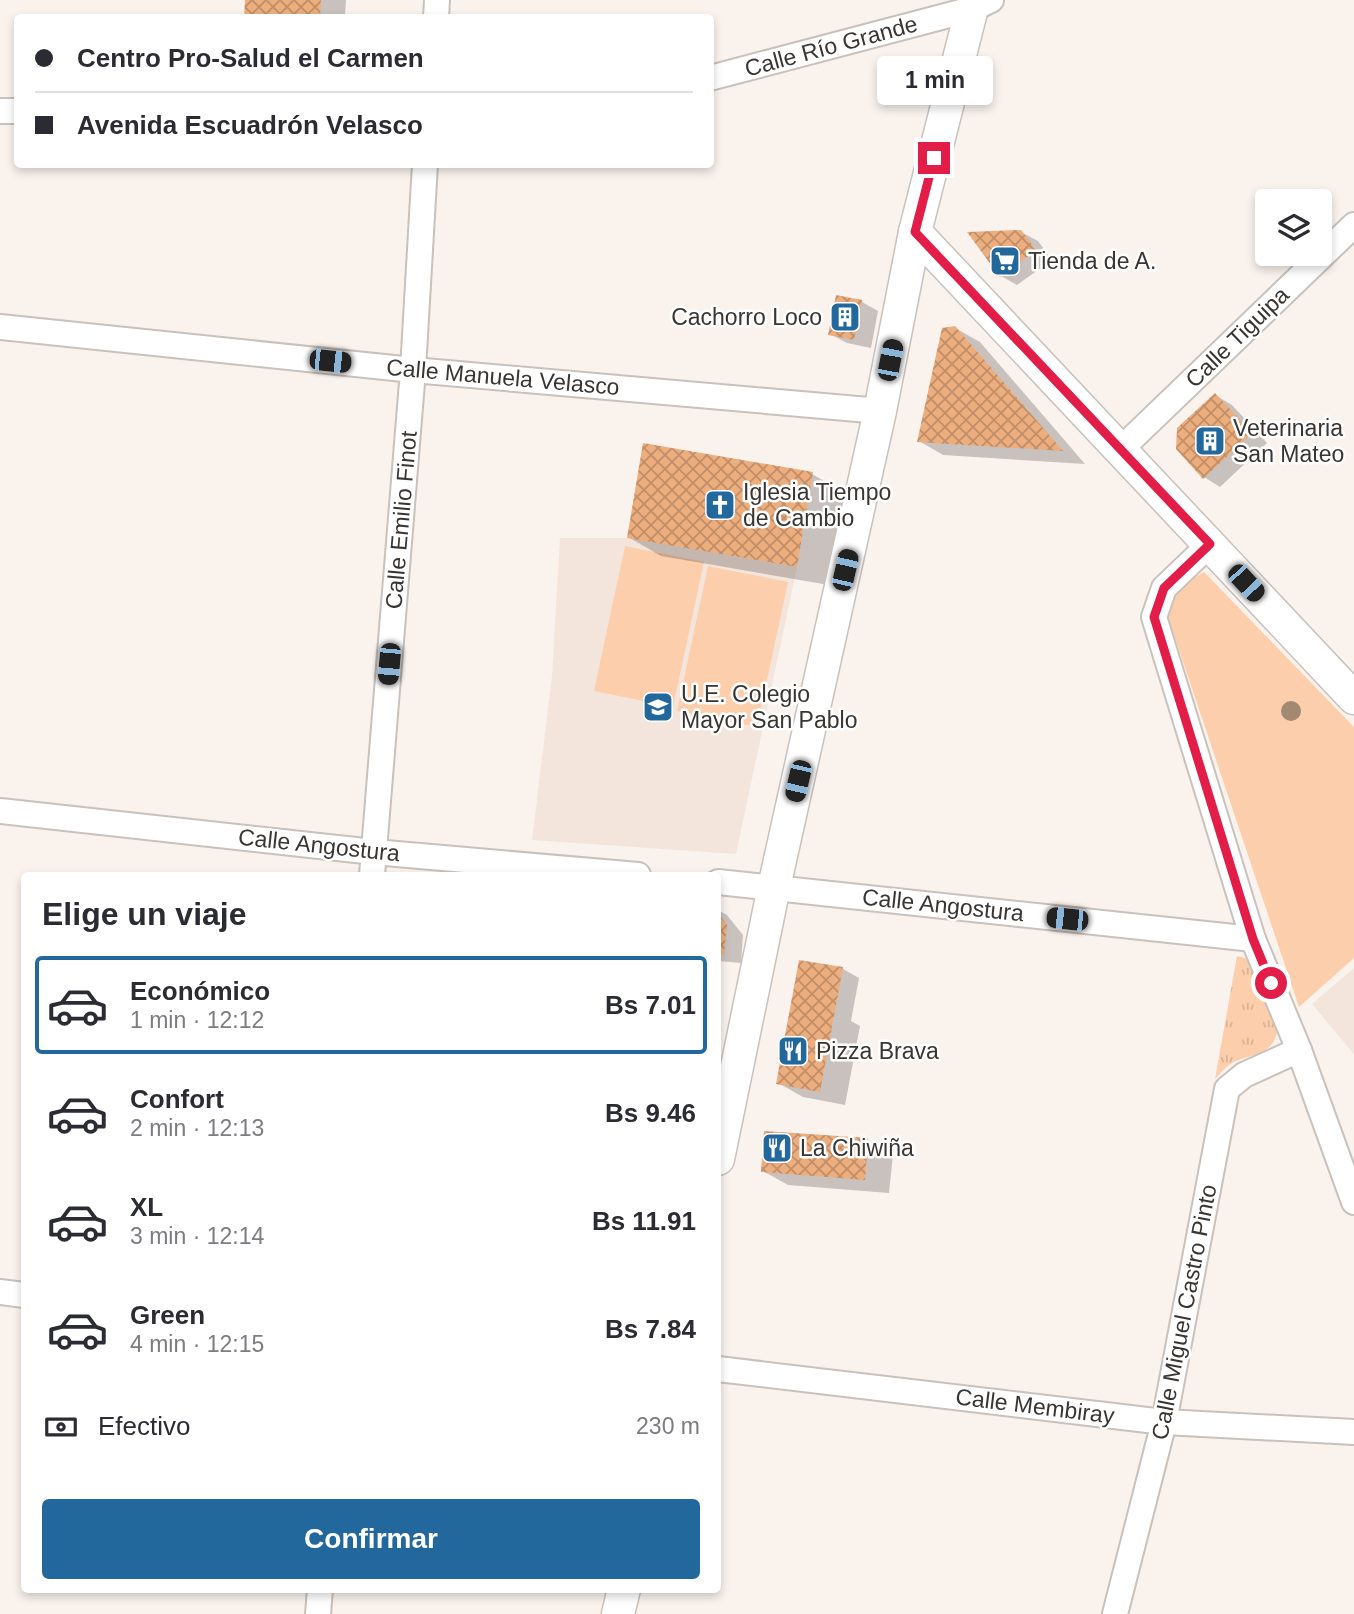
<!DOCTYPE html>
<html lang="es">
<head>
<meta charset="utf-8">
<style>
  :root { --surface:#fff; --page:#f7f7f7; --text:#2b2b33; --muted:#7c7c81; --line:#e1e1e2; --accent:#22689d }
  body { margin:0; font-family:Helvetica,sans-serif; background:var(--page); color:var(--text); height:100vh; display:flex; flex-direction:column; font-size:26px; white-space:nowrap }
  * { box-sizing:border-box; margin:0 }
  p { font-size:23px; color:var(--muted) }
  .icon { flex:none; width:38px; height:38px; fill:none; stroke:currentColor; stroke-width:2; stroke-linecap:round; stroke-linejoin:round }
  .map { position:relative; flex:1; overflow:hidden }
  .sheet { position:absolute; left:21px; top:872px; width:700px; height:721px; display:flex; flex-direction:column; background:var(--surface); border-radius:7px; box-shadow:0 4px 10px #0003 }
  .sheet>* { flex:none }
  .guide { position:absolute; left:14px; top:14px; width:700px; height:154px; border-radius:7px; box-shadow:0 4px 10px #0003; display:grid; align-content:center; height:154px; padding:0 21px; background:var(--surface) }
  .tools { position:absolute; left:1255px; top:189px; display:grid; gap:14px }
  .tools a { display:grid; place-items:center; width:77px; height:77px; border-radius:7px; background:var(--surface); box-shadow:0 4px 10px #0003; font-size:35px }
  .end { position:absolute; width:32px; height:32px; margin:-16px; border:9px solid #e11d48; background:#fff; box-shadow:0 0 0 4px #fff }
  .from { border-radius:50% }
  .bubble { position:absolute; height:49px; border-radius:7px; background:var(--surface); box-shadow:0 4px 10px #0003; font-size:23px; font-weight:700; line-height:49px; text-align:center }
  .car { position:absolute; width:21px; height:42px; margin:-21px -10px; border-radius:9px; box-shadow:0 0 5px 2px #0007; background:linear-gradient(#222 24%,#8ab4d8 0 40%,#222 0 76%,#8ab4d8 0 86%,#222 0) }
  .guide b { display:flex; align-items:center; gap:24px; height:66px; font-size:26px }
  .guide b+b { border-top:2px solid var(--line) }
  .guide i { width:18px; height:18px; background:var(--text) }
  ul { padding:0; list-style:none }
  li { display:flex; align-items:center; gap:21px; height:98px; margin:0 14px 10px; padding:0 7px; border:4px solid transparent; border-radius:7px }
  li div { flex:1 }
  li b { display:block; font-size:26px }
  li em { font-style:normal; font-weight:700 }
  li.current { border-color:var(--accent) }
  li>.icon { width:63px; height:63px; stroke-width:1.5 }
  h2 { padding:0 21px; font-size:32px; line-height:84px }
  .pay { display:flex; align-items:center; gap:18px; height:77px; padding:0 21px; font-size:26px }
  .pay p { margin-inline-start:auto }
  .action { display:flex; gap:14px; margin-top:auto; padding:14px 21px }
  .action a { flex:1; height:80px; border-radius:7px; background:var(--accent); color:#fff; font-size:28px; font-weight:700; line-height:80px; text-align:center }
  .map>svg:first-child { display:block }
  .built { fill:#f4e5dc }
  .grass { fill:url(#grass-tufts) }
  .park { fill:#fdceab }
  .shadow { fill:#0003 }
  .building { fill:url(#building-cross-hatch) }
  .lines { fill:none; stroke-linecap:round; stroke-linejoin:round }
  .minor-casing { stroke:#c8c1bc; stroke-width:28 }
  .tertiary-casing { stroke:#c8c1bc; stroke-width:35 }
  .minor { stroke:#fff; stroke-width:24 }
  .tertiary { stroke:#fff; stroke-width:32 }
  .tree { fill:#a38872 }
  .route { stroke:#e11d48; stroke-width:9 }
  .labels { text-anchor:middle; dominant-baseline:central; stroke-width:5; stroke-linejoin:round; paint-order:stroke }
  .street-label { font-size:23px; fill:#383532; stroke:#fff }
  .poi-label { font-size:23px; fill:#383532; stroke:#fff; text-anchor:start }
</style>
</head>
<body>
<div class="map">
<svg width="1354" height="1614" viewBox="0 0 1354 1614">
  <defs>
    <pattern id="grass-tufts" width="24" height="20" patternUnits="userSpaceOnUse" patternTransform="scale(1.75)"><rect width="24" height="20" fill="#fdceab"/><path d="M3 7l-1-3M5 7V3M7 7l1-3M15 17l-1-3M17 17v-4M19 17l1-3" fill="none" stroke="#dab294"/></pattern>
    <pattern id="building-cross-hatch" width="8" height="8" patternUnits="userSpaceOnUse" patternTransform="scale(1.75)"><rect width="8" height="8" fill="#edae7e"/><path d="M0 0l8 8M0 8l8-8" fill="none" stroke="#c18e68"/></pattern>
  </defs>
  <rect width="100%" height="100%" fill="#faf2ed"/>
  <g class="built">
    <path d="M560,538h67l170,29 -61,287 -204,-14 20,-164z"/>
    <path d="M1354,968v86l-42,-50z"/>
  </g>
  <path class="grass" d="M1237,956l8,2 9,12 23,63c-7,24 -25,20 -45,30 -7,4 -12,11 -17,16z"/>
  <g class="park">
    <path d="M625,546l79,16 -31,145 -79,-16z"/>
    <path d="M708,566l80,16 -31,145 -80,-16z"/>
    <path d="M1204,572l150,155v231l-55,49 -132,-393c10,-23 15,-30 37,-42z"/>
  </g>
  <g class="shadow">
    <path d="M247,0h99l-1,18h-99z"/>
    <path d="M1021,232l17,9 14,19 -35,25 -16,-9z"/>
    <path d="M862,302l16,9 -7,37 -24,-5 -17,-9z"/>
    <path d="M955,328l25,14 105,122 -142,-9 -24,-14z"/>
    <path d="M1215,395l17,10 35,38 -47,44 -16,-10z"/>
    <path d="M812,474l33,19 -16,92 -168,-29 -33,-19z"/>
    <path d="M718,910l9,5 16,20 -2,28 -23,-2z"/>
    <path d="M800,962l43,7 16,9 -8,43 9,5 -15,79 -42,-8 -25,-14z"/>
    <path d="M868,1140l25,14 -4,39 -101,-8 -25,-14z"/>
  </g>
  <g class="building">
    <path d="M245,0h76l-1,18h-76z"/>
    <path d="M1021,230l15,20 -36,27 -33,-45z"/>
    <path d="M836,295l26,5 -8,40 -26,-5z"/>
    <path d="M955,326l108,125 -146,-9 25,-114z"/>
    <path d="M1215,393l37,40 -49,46 -27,-30 1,-21z"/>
    <path d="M643,443l170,29 -16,95 -170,-29z"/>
    <path d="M718,913l9,12 -3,30 -6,-1z"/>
    <path d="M799,960l44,7 -23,125 -44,-8z"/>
    <path d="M764,1131l104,7 -3,42 -104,-8z"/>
  </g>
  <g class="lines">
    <g class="minor-casing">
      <g id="minor">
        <path d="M436,18l1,-18"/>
        <path d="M710,78l262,-69 19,-9"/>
        <path d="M0,111h18"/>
        <path d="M0,327l413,43 467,41"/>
        <path d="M1121,449l233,-224"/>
        <path d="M1210,544l-46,44 -10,29 99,322 46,111 55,152"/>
        <path d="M0,811l374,41 264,23"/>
        <path d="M372,875l41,-505 12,-206"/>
        <path d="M718,882l535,57"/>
        <path d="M0,1292l24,3"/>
        <path d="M718,1369l446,53 190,10"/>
        <path d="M318,1614l2,-25"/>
        <path d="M1115,1614l49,-192 63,-333 17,-14 55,-25"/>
      </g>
    </g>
    <g class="tertiary-casing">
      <g id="tertiary">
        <path d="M915,232l439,466"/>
        <path d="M718,1159l56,-272 106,-476 35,-179 59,-232"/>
        <path d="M618,1614l6,-25"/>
      </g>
    </g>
    <use href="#minor" class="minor"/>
    <use href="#tertiary" class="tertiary"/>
  </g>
  <circle class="tree" cx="1291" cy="711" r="10"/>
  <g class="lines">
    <path class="route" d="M934,158l-19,74 295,312 -46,44 -10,29 99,322 18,44"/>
  </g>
  <defs>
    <g id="supermarket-square" transform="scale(1.575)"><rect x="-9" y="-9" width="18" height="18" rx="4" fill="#22689d" stroke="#fff"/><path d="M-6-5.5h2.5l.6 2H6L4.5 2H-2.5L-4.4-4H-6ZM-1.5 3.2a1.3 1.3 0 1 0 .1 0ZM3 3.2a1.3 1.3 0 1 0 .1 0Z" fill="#fff"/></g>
    <g id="building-square" transform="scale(1.575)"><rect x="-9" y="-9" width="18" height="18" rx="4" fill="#22689d" stroke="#fff"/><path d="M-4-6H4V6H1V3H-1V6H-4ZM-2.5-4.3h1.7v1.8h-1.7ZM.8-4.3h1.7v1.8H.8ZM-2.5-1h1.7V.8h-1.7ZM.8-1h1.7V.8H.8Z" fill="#fff"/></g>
    <g id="church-square" transform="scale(1.575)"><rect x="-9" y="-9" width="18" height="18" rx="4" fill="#22689d" stroke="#fff"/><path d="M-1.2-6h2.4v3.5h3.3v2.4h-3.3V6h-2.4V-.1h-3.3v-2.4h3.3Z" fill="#fff"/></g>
    <g id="school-square" transform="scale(1.575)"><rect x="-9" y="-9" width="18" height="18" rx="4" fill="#22689d" stroke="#fff"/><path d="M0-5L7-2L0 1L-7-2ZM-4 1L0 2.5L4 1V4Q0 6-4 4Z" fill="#fff"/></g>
    <g id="restaurant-square" transform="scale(1.575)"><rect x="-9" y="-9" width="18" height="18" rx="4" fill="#22689d" stroke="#fff"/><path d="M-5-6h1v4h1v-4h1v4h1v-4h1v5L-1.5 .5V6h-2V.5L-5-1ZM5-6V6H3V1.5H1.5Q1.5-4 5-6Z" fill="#fff"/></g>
  </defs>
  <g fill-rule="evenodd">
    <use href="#supermarket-square" x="1005" y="261"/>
    <use href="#building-square" x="845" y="317"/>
    <use href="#building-square" x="1210" y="441"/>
    <use href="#church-square" x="720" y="505"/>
    <use href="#school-square" x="658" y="707"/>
    <use href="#restaurant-square" x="793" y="1051"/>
    <use href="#restaurant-square" x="777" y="1148"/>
  </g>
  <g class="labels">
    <g class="street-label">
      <text transform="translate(831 46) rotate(-15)">Calle Río Grande</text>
      <text transform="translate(1237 337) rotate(-44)">Calle Tiguipa</text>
      <text transform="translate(503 377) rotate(5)">Calle Manuela Velasco</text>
      <text transform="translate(401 520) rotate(-85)">Calle Emilio Finot</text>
      <text transform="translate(319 845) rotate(6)">Calle Angostura</text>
      <text transform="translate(943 905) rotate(6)">Calle Angostura</text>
      <text transform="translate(1184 1312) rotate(-79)">Calle Miguel Castro Pinto</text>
      <text transform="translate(1035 1406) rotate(7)">Calle Membiray</text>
    </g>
    <g class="poi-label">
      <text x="1028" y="261">Tienda de A.</text>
      <text x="822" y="317" text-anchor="end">Cachorro Loco</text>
      <text x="1233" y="428">Veterinaria<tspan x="1233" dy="26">San Mateo</tspan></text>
      <text x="743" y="492">Iglesia Tiempo<tspan x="743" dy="26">de Cambio</tspan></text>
      <text x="681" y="694">U.E. Colegio<tspan x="681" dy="26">Mayor San Pablo</tspan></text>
      <text x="816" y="1051">Pizza Brava</text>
      <text x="800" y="1148">La Chiwiña</text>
    </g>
  </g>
</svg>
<div class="tools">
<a><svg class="icon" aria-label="layers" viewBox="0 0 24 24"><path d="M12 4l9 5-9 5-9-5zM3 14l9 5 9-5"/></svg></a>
</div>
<i class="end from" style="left:1271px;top:983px"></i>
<i class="end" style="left:934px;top:158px"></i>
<div class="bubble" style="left:877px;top:56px;width:116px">1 min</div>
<i class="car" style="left:890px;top:360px;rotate:11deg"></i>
<i class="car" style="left:330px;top:361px;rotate:96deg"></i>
<i class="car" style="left:845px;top:570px;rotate:13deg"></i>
<i class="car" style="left:1246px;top:583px;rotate:137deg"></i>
<i class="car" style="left:389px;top:664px;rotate:185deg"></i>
<i class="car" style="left:798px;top:781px;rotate:193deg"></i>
<i class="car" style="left:1067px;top:919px;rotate:276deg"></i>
<div class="guide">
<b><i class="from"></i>Centro Pro-Salud el Carmen</b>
<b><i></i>Avenida Escuadrón Velasco</b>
</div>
<section class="sheet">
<h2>Elige un viaje</h2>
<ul>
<li class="current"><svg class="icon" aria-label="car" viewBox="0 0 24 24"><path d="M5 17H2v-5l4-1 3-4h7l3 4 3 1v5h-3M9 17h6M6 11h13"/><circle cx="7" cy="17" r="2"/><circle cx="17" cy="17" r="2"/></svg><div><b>Económico</b><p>1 min · 12:12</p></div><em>Bs 7.01</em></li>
<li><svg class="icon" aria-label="car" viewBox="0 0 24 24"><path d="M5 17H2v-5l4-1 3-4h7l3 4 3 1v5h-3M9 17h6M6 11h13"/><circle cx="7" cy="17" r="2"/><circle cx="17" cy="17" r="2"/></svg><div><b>Confort</b><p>2 min · 12:13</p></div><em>Bs 9.46</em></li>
<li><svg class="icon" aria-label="car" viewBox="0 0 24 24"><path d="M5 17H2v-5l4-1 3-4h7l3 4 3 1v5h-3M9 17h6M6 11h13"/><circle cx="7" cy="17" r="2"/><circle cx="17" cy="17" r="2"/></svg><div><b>XL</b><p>3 min · 12:14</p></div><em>Bs 11.91</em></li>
<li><svg class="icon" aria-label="car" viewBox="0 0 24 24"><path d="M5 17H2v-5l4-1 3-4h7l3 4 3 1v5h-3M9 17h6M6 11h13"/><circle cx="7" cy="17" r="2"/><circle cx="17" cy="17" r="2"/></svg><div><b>Green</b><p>4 min · 12:15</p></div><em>Bs 7.84</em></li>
</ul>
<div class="pay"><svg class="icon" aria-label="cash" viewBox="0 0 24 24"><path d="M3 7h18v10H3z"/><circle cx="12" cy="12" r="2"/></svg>Efectivo<p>230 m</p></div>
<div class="action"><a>Confirmar</a></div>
</section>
</div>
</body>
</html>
